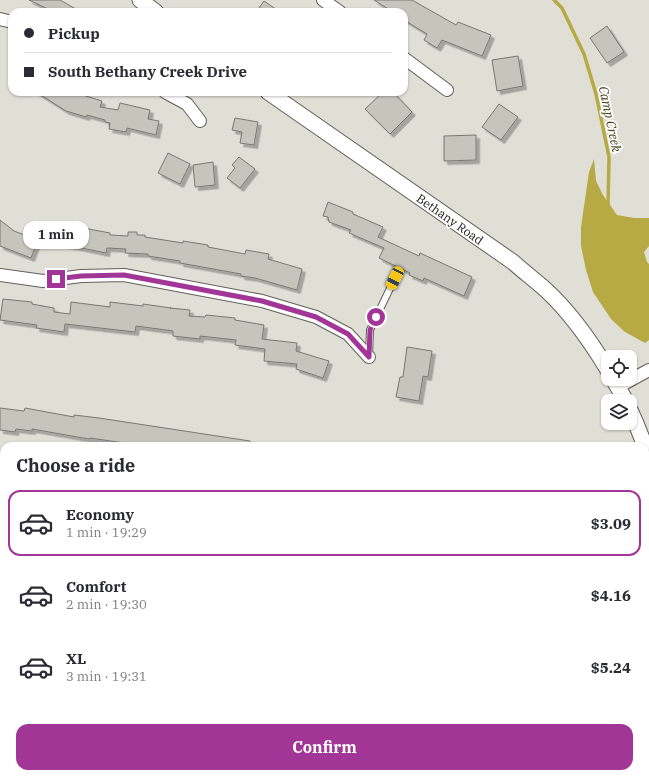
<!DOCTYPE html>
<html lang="en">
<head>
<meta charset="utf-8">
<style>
  :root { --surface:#fff; --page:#f7f7f7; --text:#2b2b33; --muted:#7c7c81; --line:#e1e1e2; --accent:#a13696 }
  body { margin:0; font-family:"IBM Plex Serif",serif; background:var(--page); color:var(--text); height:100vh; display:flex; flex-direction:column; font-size:15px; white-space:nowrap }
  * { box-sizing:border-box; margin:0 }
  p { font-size:13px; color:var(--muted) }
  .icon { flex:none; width:22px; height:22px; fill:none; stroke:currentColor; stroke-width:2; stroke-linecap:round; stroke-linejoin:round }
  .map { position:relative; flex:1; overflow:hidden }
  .sheet { position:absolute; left:0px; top:442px; width:649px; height:336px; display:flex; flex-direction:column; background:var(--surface); border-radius:12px 12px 0 0; box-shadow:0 1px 3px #0004 }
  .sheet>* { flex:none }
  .hud { position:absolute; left:8px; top:8px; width:400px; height:88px; border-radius:12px; box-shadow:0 1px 3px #0004; display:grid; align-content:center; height:88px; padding:0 16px; background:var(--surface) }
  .tools { position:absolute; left:601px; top:350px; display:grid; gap:8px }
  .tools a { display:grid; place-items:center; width:36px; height:36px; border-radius:8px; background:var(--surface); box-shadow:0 1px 3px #0004; font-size:20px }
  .end { position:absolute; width:18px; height:18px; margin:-9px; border:5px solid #a13696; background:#fff; box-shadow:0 0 0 2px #fff }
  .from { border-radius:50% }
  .bubble { position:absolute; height:28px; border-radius:12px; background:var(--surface); box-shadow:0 1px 3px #0004; font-size:13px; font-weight:700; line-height:28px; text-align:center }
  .car { position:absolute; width:12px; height:24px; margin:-12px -6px; border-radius:5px; box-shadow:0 0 3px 1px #0007; background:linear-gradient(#f5c518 24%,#345 0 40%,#f5c518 0 76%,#345 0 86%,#f5c518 0) }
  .hud b { display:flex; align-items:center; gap:14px; height:38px; font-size:15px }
  .hud b+b { border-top:1px solid var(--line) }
  .hud i { width:10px; height:10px; background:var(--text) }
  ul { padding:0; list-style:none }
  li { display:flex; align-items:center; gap:12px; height:66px; margin:0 8px 6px; padding:0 8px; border:2px solid transparent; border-radius:12px }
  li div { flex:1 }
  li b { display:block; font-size:15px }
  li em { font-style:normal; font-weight:700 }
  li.current { border-color:var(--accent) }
  li>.icon { width:36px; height:36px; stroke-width:1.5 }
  h2 { padding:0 16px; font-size:18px; line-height:48px }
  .action { display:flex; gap:8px; margin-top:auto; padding:8px 16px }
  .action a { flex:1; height:46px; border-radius:12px; background:var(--accent); color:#fff; font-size:16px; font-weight:700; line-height:46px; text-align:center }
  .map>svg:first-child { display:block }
  .water { fill:#b7a943 }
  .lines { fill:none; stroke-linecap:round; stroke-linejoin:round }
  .stream { stroke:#b7a943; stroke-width:3.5 }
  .building { fill:#c5c5bc; stroke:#797870; filter:url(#shadow) }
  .service-casing { stroke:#616059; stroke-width:8 }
  .minor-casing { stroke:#616059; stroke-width:14 }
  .tertiary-casing { stroke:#616059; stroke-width:17 }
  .service { stroke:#fff; stroke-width:6 }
  .minor { stroke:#fff; stroke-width:12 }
  .tertiary { stroke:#fff; stroke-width:15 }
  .route { stroke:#a13696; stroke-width:5 }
  .labels { text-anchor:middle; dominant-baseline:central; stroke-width:3.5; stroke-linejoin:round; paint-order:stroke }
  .street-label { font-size:12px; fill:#161512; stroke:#fff }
  .water-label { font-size:13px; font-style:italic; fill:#403a0f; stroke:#fff }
</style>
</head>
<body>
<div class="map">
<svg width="649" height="778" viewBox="0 0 649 778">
  <defs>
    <filter id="shadow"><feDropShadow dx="3.5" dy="3.5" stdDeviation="0" flood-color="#0004"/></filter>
  </defs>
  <rect width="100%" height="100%" fill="#e0dfd6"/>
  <path class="water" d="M594,159l2,22 7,14 14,20 17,3h15v28l-5,6 3,10 2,2v76l-4,3 -20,-11 -14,-13 -18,-27 -7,-22 -5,-24v-19l8,-55z"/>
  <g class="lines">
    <g class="stream">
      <path d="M554,0l8,8 22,46 12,40 13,63 -1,49"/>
      <path d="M616,774v4"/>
    </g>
  </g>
  <g class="building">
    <path d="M29,0h31l21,12h-27z"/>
    <path d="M374,0h38l44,25 2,-3 33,13 -9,21 -40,-16 -5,8 -13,-8 3,-6 -23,-14v-8h-11z"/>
    <path d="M264,1l16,11h-24z"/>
    <path d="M607,26l17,26 -17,11 -17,-25z"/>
    <path d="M518,56l5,30 -26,5 -5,-31z"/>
    <path d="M36,92h37l29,9 -2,6 18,3 2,-7 30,7 -2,9 11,2 -3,14 -29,-7 -1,4 -17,-3 1,-6 -5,-1v-2l-18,-5 -1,2 -20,-6z"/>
    <path d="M383,92h10l19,20 -22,22 -25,-25z"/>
    <path d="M499,104l19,13 -17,23 -19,-13z"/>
    <path d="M235,118l23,4 -4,23 -14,-2 2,-11 -10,-2z"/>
    <path d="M476,135v25l-32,1v-25z"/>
    <path d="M168,153l22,11 -10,20 -22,-11z"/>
    <path d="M239,157l16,12 -15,19 -13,-10 8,-10 -3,-3z"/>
    <path d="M213,162l2,23 -20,2 -2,-22z"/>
    <path d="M328,202l25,10v2l30,13 -5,10 41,19 1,-3 52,24 -8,19 -40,-18 -1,3 -14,-6 1,-2 -31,-15 5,-10 -35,-15 2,-3 -22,-8 -1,-5 -5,-1z"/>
    <path d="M0,220l14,11 24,9 -7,18 -31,-12z"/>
    <path d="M57,223l53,10v2l18,1v-4h9v3h8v2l38,6v-2l25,4v2l37,7 1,-4 23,4 -1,5 34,10 -5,21 -42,-12 -14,-2v-2l-61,-11v-2l-32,-5v-2l-23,-1 1,-4 -19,-1 -1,5 -49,-10v-3l-11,-1 1,-15 10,1z"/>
    <path d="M3,299l29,3v2l22,4v4l16,2 1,-12 39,5v-5l33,4v-2l28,4h-1l20,2 -1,6 16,1 1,-2 29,3v2l29,5 -2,14 35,4 -1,8 33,10 -6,17 -27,-9 1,-5 -33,-3 1,-12 -30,-4 1,-5 -36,-4v3l-27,-3v-5l-37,-5 -1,6 -70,-8 -1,8 -28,-4 1,-3 -37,-5z"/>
    <path d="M407,347l25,4 -4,26 -5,-1 -4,25 -23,-4 4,-20h3z"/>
    <path d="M0,408l24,3 1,-3 49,9v-2l25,3 151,23v5h-105l-55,-8 -1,1 -57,-10v2l-16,-2 -1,3 -15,-2z"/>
  </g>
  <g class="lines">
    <g class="service-casing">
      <path id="service" d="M369,356l1,-26 25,-52"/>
    </g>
    <g class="minor-casing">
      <g id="minor">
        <path d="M323,0l17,12"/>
        <path d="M0,19l12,3"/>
        <path d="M404,58l43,32"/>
        <path d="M165,92l22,12 13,17"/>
        <path d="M0,275l43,6 38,-5 43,-1 138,26 54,16 32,17 21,23"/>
        <path d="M618,387l31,-17"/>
        <path d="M0,459l4,-1"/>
        <path d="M0,607h4"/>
        <path d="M645,737l4,-1"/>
        <path d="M0,775l9,3"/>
        <path d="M51,778l83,-4"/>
      </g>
    </g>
    <g class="tertiary-casing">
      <g id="tertiary">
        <path d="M140,0l16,12"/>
        <path d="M268,92l245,170c11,10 22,18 33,28 24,22 45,52 62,80"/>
        <path d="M613,379l13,22"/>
        <path d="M630,410l5,11 14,35"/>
      </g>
    </g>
    <use href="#service" class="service"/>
    <use href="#minor" class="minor"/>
    <use href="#tertiary" class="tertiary"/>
  </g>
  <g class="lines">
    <path class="route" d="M56,279l25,-3 43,-1 138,26 54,16 32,17 21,23 1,-27 6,-13"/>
  </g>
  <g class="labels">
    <g class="street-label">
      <text transform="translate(450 219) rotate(35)">Bethany Road</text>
    </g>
    <g class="water-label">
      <text transform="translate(610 119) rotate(78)">Camp Creek</text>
    </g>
  </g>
</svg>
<div class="tools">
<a><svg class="icon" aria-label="locate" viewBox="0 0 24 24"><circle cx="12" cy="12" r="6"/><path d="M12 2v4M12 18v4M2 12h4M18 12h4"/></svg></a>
<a><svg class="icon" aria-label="layers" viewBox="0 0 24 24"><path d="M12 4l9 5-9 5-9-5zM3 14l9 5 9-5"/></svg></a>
</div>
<i class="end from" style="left:376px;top:317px"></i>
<i class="end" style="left:56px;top:279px"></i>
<div class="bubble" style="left:23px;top:221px;width:66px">1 min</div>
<i class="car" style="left:395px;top:278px;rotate:206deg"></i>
<div class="hud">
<b><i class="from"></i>Pickup</b>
<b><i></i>South Bethany Creek Drive</b>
</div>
<section class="sheet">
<h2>Choose a ride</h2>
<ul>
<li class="current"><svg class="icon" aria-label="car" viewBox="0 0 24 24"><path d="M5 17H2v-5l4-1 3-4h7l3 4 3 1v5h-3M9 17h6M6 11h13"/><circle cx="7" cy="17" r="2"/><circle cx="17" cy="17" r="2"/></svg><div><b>Economy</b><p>1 min · 19:29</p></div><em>$3.09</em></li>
<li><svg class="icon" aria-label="car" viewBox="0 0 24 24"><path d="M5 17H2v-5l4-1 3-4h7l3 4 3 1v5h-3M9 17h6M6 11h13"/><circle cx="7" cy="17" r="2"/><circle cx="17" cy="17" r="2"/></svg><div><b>Comfort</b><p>2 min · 19:30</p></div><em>$4.16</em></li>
<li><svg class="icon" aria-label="car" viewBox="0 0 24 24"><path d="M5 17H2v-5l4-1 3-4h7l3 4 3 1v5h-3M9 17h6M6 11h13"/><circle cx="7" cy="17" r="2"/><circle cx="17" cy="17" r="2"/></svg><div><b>XL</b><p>3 min · 19:31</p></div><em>$5.24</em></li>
</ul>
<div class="action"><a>Confirm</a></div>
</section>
</div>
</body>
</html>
